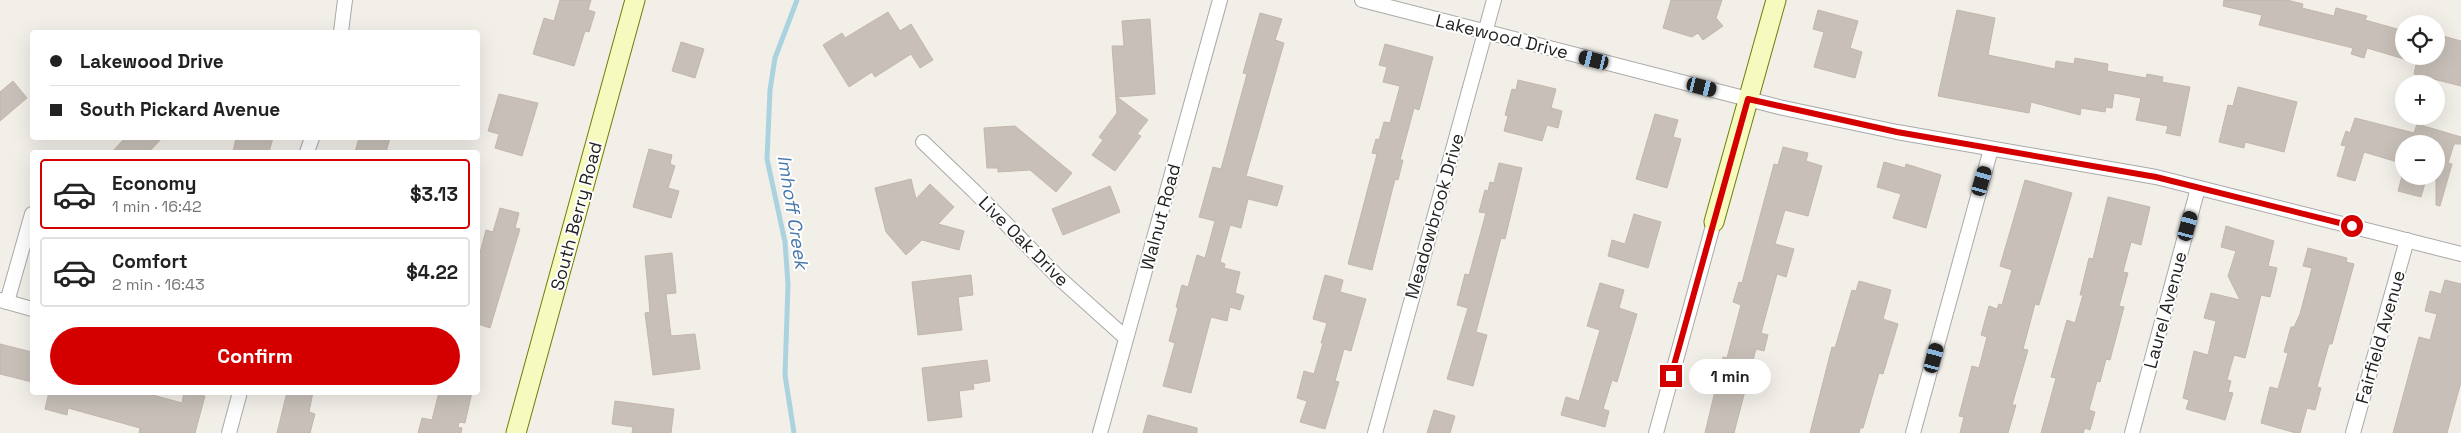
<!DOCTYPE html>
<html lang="en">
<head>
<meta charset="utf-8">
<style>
  :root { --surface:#fff; --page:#f6f6f6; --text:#222; --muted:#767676; --line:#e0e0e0; --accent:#d40000 }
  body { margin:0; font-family:"Space Grotesk",sans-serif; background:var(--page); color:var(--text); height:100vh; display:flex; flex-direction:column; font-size:19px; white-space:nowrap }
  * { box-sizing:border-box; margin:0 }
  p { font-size:16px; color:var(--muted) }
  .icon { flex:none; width:28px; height:28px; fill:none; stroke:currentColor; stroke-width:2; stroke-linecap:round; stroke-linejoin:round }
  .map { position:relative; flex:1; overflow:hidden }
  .side { position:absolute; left:30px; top:150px; width:450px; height:245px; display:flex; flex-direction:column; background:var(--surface); border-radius:5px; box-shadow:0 5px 20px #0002 }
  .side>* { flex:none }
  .banner { position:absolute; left:30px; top:30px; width:450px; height:110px; border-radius:5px; box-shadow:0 5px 20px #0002; display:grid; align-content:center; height:110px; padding:0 20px; background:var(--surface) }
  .tools { position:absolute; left:2395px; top:15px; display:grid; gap:10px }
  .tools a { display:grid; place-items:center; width:50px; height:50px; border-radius:50%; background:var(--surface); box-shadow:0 5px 20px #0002; font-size:25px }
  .end { position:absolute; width:22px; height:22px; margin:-11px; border:6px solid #d40000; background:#fff; box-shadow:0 0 0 2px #fff }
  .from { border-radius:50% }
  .bubble { position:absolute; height:35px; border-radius:18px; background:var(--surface); box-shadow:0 5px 20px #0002; font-size:16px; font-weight:700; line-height:35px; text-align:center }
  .car { position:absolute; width:15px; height:30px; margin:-15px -8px; border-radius:6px; box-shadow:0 0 4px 1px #0007; background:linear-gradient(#222 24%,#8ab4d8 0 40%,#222 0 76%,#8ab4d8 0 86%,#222 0) }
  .banner b { display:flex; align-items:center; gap:18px; height:48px; font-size:19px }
  .banner b+b { border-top:1px solid var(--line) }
  .banner i { width:12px; height:12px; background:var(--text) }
  ul { padding:9px 0 0; list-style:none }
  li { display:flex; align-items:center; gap:15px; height:70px; margin:0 10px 8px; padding:0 10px; border:2px solid var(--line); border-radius:5px }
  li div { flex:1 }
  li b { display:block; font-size:19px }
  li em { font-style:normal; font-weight:700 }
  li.on { border-color:var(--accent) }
  li>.icon { width:45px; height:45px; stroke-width:1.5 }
  .cta { display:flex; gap:10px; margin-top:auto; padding:10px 20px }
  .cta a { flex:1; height:58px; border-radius:30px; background:var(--accent); color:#fff; font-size:20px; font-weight:700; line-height:58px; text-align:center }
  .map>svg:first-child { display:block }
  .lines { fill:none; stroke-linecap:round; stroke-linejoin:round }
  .stream { stroke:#aad3df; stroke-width:5 }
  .building { fill:#c7bfb8; stroke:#c4b6ab }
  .street-casing { stroke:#a9a9a9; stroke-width:16 }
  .secondary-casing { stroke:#707d05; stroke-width:21 }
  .street { stroke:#fff; stroke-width:14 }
  .secondary { stroke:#f7fabf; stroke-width:19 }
  .route { stroke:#d40000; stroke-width:6 }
  .labels { text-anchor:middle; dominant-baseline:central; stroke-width:4; stroke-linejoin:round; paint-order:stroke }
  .street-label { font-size:18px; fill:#222; stroke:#fff }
  .water-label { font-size:19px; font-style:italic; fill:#4a7aab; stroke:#fff }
</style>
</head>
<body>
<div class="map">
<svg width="2461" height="433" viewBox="0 0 2461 433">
  <rect width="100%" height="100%" fill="#f2efe9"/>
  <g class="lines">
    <path class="stream" d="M794,433l-9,-58 3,-91 -3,-42 -18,-83 3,-69 5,-32 22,-58"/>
  </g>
  <g class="building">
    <path d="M560,0h31l-3,10 7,2 -6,20 -4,-1 -11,35 -41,-12 11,-36 10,3z"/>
    <path d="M1671,0h51l-6,18 7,8 -20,14 -5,-7 -6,4 -29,-9z"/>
    <path d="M2224,0h63l16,4 -1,4 32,8 2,-8 31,8 -2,4 39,11v28l-37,-11 -3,10 -13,-4 2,-6 -94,-23 3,-10 -39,-9z"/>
    <path d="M1818,10l40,11 -8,27 12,4 -7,26 -41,-11 10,-35 -11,-3z"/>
    <path d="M1957,10l38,8 -7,37 67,14 1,-8 18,3 1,-6 33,6 -1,7 39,7 1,-4 16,3 -1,5 28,5 -10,49 -14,-3 2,-7 -32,-6 5,-22 -27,-5 -2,15 -6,-1 -1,5 -24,-4 -1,7 -49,-13 -2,11 -91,-17z"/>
    <path d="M888,12l12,19 11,-7 22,36 -13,8 -9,-14 -36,23 -3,-5 -23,15 -26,-42 19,-12 3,5z"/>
    <path d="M1260,13l22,6 -7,21 9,3 -38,133 37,10 -6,20 -29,-7 -7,29 -11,-3 -10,37 5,2 -1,4 16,4 -5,21 9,3 -4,14 -10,-3 -3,14 -16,-4 -20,76 -28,-7 12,-43 -6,-2 9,-33 -2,-1 6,-22 6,2 9,-32 8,3 10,-37 -16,-4 14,-50 8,2 26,-95 -4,-1z"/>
    <path d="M1150,19l5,75 -38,3 31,23 -11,14 4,2 -26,35 -23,-16 11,-15 -4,-3 18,-24 -5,-67h12l-2,-25z"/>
    <path d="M2436,34l25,7v45l-47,-12 4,-18h18z"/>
    <path d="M681,42l23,7 -9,29 -23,-7z"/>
    <path d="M1385,44l48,13 -14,53 -5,-2 -14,52h3l-5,20 -3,-1 -23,91 -24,-6 29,-110 -5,-1 4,-14 3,1 5,-18 6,1 10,-37 -17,-4 4,-15 -8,-2z"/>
    <path d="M1518,80l38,9 -5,19 11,3 -4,17 -11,-3 -5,16 -38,-10 4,-15 -3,-1 7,-26 4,1z"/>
    <path d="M13,81l14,17 -27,23v-29z"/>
    <path d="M2238,87l59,15 -13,50 -39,-10 -1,6 -25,-6 9,-37 5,1z"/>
    <path d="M499,94l39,9 -16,53 -27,-8 4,-14 -11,-3z"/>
    <path d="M1655,114l23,6 -5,17 8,2 -14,49 -31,-9z"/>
    <path d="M2355,118l59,15 3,-9 44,13v7h-7l-6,19 4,1 -12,42 -4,-1v-61h-32v20l-40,-12 -9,29 -18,-5 9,-30 -5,-1 5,-14 4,2z"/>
    <path d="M1015,126l57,47 -16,19 -26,-22 -32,2v-4h-11l-3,-40z"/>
    <path d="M125,138h37l-13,14h-37z"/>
    <path d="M236,138h37l-4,14h-36z"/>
    <path d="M359,138h31l-4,14h-31z"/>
    <path d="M1783,147l25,6 -2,8 16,5 -14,50 -23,-6 -10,34 19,5 -8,28 -9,-3 -16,59 7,2 -4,16 -8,-2 -22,84h-29l18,-76 4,1 14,-53 -8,-3 6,-20 3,1 32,-119 4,1z"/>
    <path d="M649,149l23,6 -2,9 5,2 -7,22 11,3 -8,27 -38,-11z"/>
    <path d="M1884,162l21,6 1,-4 35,11 -15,53 -33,-10 8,-24 -24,-7z"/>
    <path d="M1499,163l23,5 -17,71 -4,-1 -25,94 11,3 -14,51 -26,-7 21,-71 -11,-3 8,-31 4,1 17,-62 -7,-1 6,-22 3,1 2,-9 4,1z"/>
    <path d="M2402,176h25l-6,21 -23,-6z"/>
    <path d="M911,179l5,20 14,-15 24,23 -16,17 26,7 -5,19 -37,-10 -16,15 -20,-23 -11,-44z"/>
    <path d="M2025,180l47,13 -33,112 -4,-1 -12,45 5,1 -16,55h4l-8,28h-48l4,-16 -5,-1 13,-50 7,2 8,-31 -6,-2 8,-29 8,3 2,-5 3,1 10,-35 -12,-4z"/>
    <path d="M1110,186l10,26 -57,23 -11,-26z"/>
    <path d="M2108,197l42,10 -9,38 -10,-3 -8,30 5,1 -9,33 5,1 -14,53 -4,-1 -6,23 -3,-1 -8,29 6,2 -5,18 -5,-2 -2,5h-42l15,-55 -5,-1 16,-57 8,3 8,-28h-3l9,-37 4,1z"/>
    <path d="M500,208l19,5 -4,15 5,1 -30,99 -12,-4v-64l8,-30 7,2z"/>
    <path d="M1634,214l27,8 -13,46 -40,-12 4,-16 13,4z"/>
    <path d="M2226,226l48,15 -6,25 9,2 -7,29 -9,-2 -16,63 -11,-3 -7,25 4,1 -3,11 5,1 -8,27 -39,-11 3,-9 -6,-2 11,-47 14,4 8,-34 -12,-3 7,-25 29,7 -12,-24 8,-25 -15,-4z"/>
    <path d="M2308,248l39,10 -1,4 8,2 -22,80h-3l-12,43 4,1 -6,22 -8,-2 -7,25h-4l-35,-10 9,-36 8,2 10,-36 -4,-1 7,-25h3l6,-13 12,-46 -9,-2z"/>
    <path d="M672,253l4,40 -10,1 5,42 24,-2 5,35 -47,6 -8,-62 5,-1 -5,-56z"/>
    <path d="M971,275l2,20 -15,2 4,33 -44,5 -6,-53z"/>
    <path d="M1325,275l18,5 -3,12 26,7 -15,52 -7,-2 -9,32 4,1 -14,47 -25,-7 7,-21 -10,-3 7,-27 10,3 9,-31h-2l6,-20 -14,-4z"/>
    <path d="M2445,280l16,4v98l-14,51h-54l26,-96 11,3 7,-26 -12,-3 5,-20 11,3z"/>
    <path d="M1859,281l32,9 -8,29 15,5 -15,50 -4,-1 -16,55h-3l-1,5h-49l22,-86 3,1 17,-58 4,1z"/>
    <path d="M1600,283l24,7 -5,18 18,6 -20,68 -5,-2 -9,29 6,2 -4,16 -44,-12 5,-18 13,4 21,-71 -13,-4z"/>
    <path d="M0,344l32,8v30l-32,-8z"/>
    <path d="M987,360l3,21 -17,3 1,5 -15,2 3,26 -34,4 -6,-53z"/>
    <path d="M49,392h93l40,11 2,-11 21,4 -10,37h-56l1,-5 -72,-20 -1,7 -22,-6z"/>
    <path d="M287,392h26l-4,20 6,2 -5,19h-33z"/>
    <path d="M439,392h33l-7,31 -6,-1 -1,5 4,1 -1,5h-43l4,-15 10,2z"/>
    <path d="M615,401l59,8 -3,24h-39l1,-6 -21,-3z"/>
    <path d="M1434,410l21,6 -5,17h-23z"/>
    <path d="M1148,415l49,13v5h-54z"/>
  </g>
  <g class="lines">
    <g class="street-casing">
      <g id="street">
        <path d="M1362,0l417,107 118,25 259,45 305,77"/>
        <path d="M341,32l4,-32"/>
        <path d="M923,142l52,50 83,85 68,61"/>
        <path d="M307,152l5,-14"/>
        <path d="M0,300l32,9"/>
        <path d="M7,302l25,-88"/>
        <path d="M229,433l11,-41"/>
        <path d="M1100,433l120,-433"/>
        <path d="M1375,433l119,-433"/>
        <path d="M1656,433l58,-211"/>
        <path d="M1913,433l78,-284"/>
        <path d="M2132,433l66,-245"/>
        <path d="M2353,433l54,-193"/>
      </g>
    </g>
    <g class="secondary-casing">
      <g id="secondary">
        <path d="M1714,222l62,-222"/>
        <path d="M516,433l119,-433"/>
      </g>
    </g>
    <use href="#street" class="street"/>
    <use href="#secondary" class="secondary"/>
  </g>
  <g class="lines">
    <path class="route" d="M1671,376l77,-277 149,33 259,45 196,49"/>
  </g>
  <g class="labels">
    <g class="street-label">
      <text transform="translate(1502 36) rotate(14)">Lakewood Drive</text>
      <text transform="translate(576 216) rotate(-75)">South Berry Road</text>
      <text transform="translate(1434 216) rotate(-74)">Meadowbrook Drive</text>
      <text transform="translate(1160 217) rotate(-75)">Walnut Road</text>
      <text transform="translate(1024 241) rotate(45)">Live Oak Drive</text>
      <text transform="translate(2165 310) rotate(-75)">Laurel Avenue</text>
      <text transform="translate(2380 337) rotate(-74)">Fairfield Avenue</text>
    </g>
    <g class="water-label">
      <text transform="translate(793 212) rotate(81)">Imhoff Creek</text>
    </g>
  </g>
</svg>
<div class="tools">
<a><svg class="icon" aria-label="locate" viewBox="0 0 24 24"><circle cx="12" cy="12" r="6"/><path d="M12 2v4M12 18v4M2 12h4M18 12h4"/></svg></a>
<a>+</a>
<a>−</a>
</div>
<i class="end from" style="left:2352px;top:226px"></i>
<i class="end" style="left:1671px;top:376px"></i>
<div class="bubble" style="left:1689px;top:359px;width:82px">1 min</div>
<i class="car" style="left:1594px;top:60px;rotate:284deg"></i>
<i class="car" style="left:1702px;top:87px;rotate:104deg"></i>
<i class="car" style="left:1982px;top:181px;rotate:16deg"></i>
<i class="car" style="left:2188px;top:226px;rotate:15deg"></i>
<i class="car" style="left:1934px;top:358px;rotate:15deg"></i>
<div class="banner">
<b><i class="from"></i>Lakewood Drive</b>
<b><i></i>South Pickard Avenue</b>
</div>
<section class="side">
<ul>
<li class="on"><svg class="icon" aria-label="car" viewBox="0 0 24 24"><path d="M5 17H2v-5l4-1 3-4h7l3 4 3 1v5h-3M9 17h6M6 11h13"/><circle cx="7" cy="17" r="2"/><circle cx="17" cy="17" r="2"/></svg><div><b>Economy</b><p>1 min · 16:42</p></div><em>$3.13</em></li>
<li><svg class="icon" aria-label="car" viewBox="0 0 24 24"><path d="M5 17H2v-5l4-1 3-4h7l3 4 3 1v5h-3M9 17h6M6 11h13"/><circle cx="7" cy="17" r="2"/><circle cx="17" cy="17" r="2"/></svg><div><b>Comfort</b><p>2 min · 16:43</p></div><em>$4.22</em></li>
</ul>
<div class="cta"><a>Confirm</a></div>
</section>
</div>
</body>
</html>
